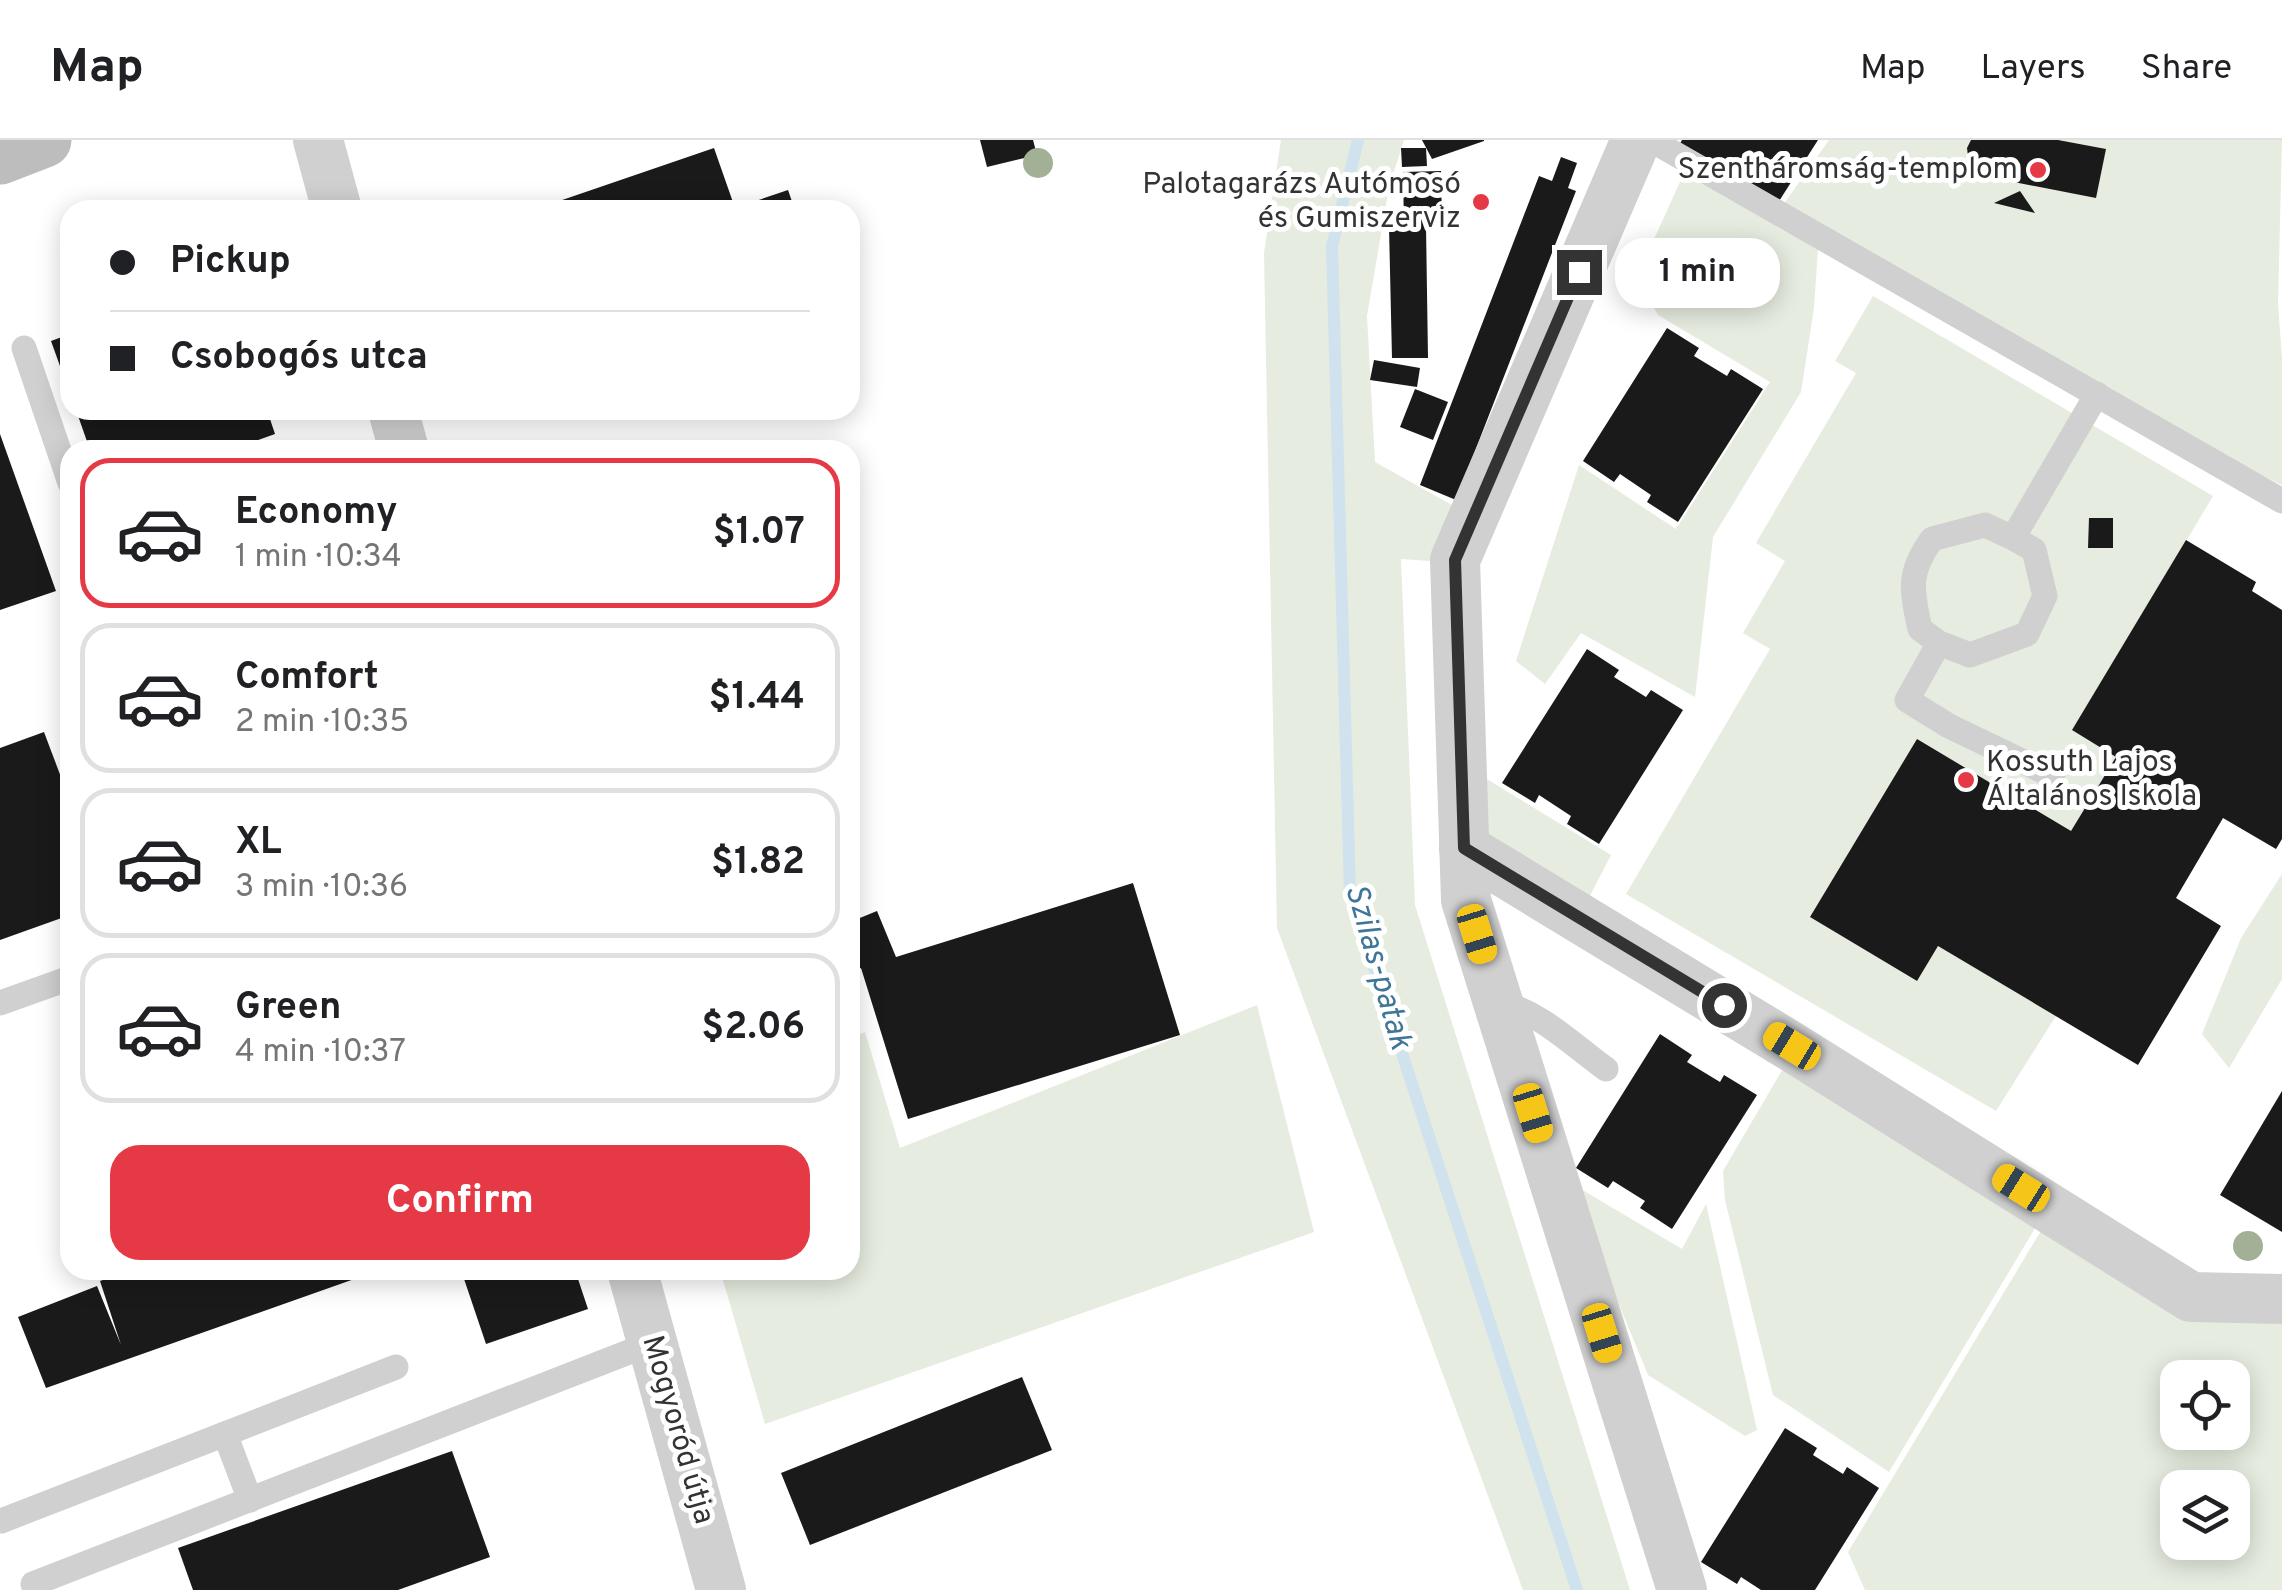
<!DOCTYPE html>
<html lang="en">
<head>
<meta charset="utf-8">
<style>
  :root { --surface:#fff; --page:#f6f6f6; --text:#202124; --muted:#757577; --line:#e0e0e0; --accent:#e63946 }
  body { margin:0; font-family:Overpass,sans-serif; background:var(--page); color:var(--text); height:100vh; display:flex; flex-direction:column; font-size:38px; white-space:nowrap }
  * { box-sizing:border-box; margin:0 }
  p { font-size:32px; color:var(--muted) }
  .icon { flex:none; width:55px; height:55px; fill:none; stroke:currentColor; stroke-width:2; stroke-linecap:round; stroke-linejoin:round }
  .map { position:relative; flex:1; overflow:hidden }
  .side { position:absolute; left:60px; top:300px; width:800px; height:840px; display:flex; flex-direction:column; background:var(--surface); border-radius:30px; box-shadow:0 5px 25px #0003 }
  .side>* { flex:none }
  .banner { position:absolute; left:60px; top:60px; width:800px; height:220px; border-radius:30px; box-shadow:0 5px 25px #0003; display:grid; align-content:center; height:220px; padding:0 50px; background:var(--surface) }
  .tools { position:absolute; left:2160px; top:1220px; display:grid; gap:20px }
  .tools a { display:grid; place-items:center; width:90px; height:90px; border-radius:20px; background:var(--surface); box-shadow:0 5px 25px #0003; font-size:50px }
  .end { position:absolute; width:45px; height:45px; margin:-22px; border:12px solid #333; background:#fff; box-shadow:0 0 0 5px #fff }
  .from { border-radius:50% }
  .bubble { position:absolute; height:70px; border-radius:30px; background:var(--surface); box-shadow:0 5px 25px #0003; font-size:32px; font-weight:700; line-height:70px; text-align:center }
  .car { position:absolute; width:30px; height:60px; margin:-30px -15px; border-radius:12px; box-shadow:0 0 8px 2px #0007; background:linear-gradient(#f5c518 24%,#345 0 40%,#f5c518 0 76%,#345 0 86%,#f5c518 0) }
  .banner b { display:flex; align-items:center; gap:35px; height:95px; font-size:38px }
  .banner b+b { border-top:2px solid var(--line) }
  .banner i { width:25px; height:25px; background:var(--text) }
  ul { padding:18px 0 0; list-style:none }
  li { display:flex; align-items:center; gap:30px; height:150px; margin:0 20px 15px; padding:0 30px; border:5px solid var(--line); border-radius:30px }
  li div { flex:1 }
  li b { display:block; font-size:38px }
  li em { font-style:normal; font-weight:700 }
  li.current { border-color:var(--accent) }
  li>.icon { width:90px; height:90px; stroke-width:1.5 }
  .primary-button { display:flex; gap:20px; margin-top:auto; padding:20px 50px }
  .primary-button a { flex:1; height:115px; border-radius:30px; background:var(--accent); color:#fff; font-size:40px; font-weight:700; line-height:115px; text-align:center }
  header { display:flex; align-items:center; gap:60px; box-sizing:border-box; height:140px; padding:0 50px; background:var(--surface); border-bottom:2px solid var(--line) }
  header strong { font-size:48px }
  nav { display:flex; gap:55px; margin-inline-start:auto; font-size:35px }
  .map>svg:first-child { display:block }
  .green { fill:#e6ecdf; fill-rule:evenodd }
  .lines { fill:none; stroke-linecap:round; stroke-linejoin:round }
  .stream { stroke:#cfe2ee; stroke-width:12 }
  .building { fill:#1a1a1a }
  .service { stroke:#d0d0d0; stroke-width:25 }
  .minor { stroke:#d0d0d0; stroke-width:50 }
  .secondary { stroke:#bdbdbd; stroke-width:55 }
  .tree { fill:#a2b095 }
  .route { stroke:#333; stroke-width:12 }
  .poi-dot { fill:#e63946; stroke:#fff; stroke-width:4 }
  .labels { text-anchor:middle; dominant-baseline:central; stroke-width:10; stroke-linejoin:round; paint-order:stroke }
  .poi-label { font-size:30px; fill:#333; stroke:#fff; text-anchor:end }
  .street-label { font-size:30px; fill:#333; stroke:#fff }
  .water-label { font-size:32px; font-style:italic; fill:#3f7597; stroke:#fff }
</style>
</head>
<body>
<header>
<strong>Map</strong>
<nav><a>Map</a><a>Layers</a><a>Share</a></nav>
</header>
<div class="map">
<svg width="2282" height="1450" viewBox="0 0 2282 1450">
  <rect width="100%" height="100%" fill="#fff"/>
  <g class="green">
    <path d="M1281,0h123l-15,47 -22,129 8,146 93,52 -23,48 -44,-3 14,346 215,685h-107l-246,-662 -13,-675z"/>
    <path d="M1829,0h453l-4,164 4,54v127l-44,-21 -457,-256z"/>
    <path d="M1689,22l130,73 -5,73 -13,84 -88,145 -18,160 -114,-64 -36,51 -29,-23 63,-196 97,64 94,-147 -112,-67 -5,-9 -22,-16z"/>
    <path d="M1873,156l340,200 -140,234 43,27 -45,74 -261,86 106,64 22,-35 118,70 -60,95 -370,-217 144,-245 -27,-16 42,-72 -29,-18 100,-170 -21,-12z"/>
    <path d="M1472,630l139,85 -32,62 -109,-66z"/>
    <path d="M2282,734v105l-53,89 -27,-34 39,-96z"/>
    <path d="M1257,865l57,227 -549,192 -45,-154h130v-232l15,-6 35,116z"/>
    <path d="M1791,915l255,155 -157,262 -116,-77 -48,-195 -2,-29z"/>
    <path d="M1569,1042l113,67 24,-45 51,226 -12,6 -97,-61z"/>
    <path d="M2054,1069l80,50 148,40v291h-417l-17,-38zM2178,1238h54v54h-54zM2178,1348h54v54h-54z"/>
  </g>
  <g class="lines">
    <path class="stream" d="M1358,0l-26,106 18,648 227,696"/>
  </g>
  <g class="building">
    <path d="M980,0h53l4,15 -50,12z"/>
    <path d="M1422,0h62v1l-52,18z"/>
    <path d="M1682,0h136l-42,66 -32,-20 4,-7 -32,-21 -5,8 -32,-21z"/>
    <path d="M1971,0h87l48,9 -10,49 -118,-23 -9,-11 -2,-16z"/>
    <path d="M714,8l21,60 53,-18 7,20h-137l-2,-6 -19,6h-104z"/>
    <path d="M1401,8h25l1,18 -25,1z"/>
    <path d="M1561,17l16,6 -9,25 8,3 -120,309 -36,-15 119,-309 13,5z"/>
    <path d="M1441,31l1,55h-16l2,132h-36l-3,-131h15l-1,-55z"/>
    <path d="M2020,51l15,22 -41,-10z"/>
    <path d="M1667,188l32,20 -5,8 33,20 4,-7 32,20 -85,133 -31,-20 4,-7 -31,-21 -6,8 -31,-21z"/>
    <path d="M70,194v57h-1l-18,-50z"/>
    <path d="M1374,220l46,8 -3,19 -47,-7z"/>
    <path d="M1415,249l33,13 -15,38 -33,-13z"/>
    <path d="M76,270h191l8,24 -45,16h-140z"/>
    <path d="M0,294l56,157 -56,19z"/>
    <path d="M2089,378h24v30h-25z"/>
    <path d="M2186,400l70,42 -4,9 30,19v229l-6,10 -53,-31 -47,80 45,28 -83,139 -200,-119 -21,35 -107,-64 107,-178 154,92 45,-74 -44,-27z"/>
    <path d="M1587,509l32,21 -5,7 32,20 5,-7 32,20 -84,134 -32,-20 4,-8 -32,-21 -4,8 -33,-20z"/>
    <path d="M44,592l26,69v114l-70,25v-192z"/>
    <path d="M1133,743l47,152 -272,84 -47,-151 -11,5v-51l27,-11 19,46z"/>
    <path d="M1660,894l32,21 -5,7 33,20 4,-7 33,20 -85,134 -32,-21 5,-7 -32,-20 -5,7 -32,-20z"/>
    <path d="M2282,951v141l-62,-37z"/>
    <path d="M131,1130h246v1l-331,117 -28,-71 79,-31 24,59 -21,-64z"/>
    <path d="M461,1130h114l13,39 -102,35z"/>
    <path d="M1022,1237l30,73 -242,95 -29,-72z"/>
    <path d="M1785,1288l32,20 -4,7 30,19 4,-7 32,21 -64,102h-54l-20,-13 -4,7 -36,-22z"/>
    <path d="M452,1311l38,106 -92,33h-205l-15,-42z"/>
  </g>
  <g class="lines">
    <g class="service">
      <path d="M1651,0l631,361"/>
      <path d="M24,208l46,135"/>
      <path d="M2013,398l-28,-13 -53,14c-24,33 -21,50 -12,90l19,14 31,12 57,-21 18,-38 -11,-46 -21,-12 84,-144"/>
      <path d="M1939,503l-32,57 42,26 104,50"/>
      <path d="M0,863l70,-25"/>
      <path d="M1500,863c39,8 74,43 106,66"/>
      <path d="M225,1294l171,-67"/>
      <path d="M1,1381l224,-87 25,66"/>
      <path d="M33,1444l619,-241"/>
    </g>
    <g class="minor">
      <path d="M318,0l19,70"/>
      <path d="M1636,0l-181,420 11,340 216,690"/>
      <path d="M393,270l11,40"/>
      <path d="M1464,708l328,199 399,250 91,2"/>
      <path d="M632,1130l89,320"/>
    </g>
    <path class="secondary" d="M0,17l44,-17"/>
  </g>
  <g class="tree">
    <circle cx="1038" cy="23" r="15"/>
    <circle cx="2248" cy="1106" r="15"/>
  </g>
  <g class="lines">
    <path class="route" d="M1579,132l-124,288 9,288 260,157"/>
  </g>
  <g class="poi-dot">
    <circle cx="2038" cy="30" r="10"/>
    <circle cx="1481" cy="62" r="10"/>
    <circle cx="1966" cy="640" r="10"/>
  </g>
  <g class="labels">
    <g class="poi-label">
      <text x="2018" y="30">Szentháromság-templom</text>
      <text x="1461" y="45">Palotagarázs Autómosó<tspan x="1461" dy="34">és Gumiszerviz</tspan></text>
      <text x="1986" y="623" text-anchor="start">Kossuth Lajos<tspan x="1986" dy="34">Általános Iskola</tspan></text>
    </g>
    <g class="street-label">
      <text transform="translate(677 1290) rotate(74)">Mogyoród útja</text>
    </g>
    <g class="water-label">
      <text transform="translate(1377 827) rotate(74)">Szilas-patak</text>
    </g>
  </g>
</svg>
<div class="tools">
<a><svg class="icon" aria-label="locate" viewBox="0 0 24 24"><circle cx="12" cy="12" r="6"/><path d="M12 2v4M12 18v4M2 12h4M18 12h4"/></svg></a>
<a><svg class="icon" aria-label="layers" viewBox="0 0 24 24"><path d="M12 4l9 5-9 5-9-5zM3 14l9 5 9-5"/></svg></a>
</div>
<i class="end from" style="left:1724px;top:865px"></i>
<i class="end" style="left:1579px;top:132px"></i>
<div class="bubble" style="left:1615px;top:98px;width:165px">1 min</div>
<i class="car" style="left:1477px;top:794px;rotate:163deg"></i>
<i class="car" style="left:1792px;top:906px;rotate:301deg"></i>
<i class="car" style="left:1533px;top:973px;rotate:163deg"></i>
<i class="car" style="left:2021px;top:1048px;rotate:302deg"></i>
<i class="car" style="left:1602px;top:1193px;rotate:163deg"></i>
<div class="banner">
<b><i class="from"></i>Pickup</b>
<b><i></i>Csobogós utca</b>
</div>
<section class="side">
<ul>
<li class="current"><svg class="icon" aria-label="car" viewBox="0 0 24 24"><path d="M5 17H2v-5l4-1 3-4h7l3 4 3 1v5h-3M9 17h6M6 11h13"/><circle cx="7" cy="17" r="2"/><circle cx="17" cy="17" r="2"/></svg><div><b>Economy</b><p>1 min · 10:34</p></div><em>$1.07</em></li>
<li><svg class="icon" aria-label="car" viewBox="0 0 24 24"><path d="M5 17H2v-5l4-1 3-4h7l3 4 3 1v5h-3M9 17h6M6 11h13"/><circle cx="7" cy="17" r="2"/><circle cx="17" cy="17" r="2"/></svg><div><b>Comfort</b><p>2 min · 10:35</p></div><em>$1.44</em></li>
<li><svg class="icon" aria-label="car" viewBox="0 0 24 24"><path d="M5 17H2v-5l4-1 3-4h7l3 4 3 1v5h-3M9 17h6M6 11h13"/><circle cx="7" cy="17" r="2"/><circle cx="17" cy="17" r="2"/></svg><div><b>XL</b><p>3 min · 10:36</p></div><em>$1.82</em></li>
<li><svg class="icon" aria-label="car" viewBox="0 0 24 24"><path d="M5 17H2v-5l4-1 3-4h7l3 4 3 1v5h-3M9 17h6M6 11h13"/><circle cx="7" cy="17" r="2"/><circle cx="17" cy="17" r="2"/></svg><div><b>Green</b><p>4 min · 10:37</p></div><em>$2.06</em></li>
</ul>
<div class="primary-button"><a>Confirm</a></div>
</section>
</div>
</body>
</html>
